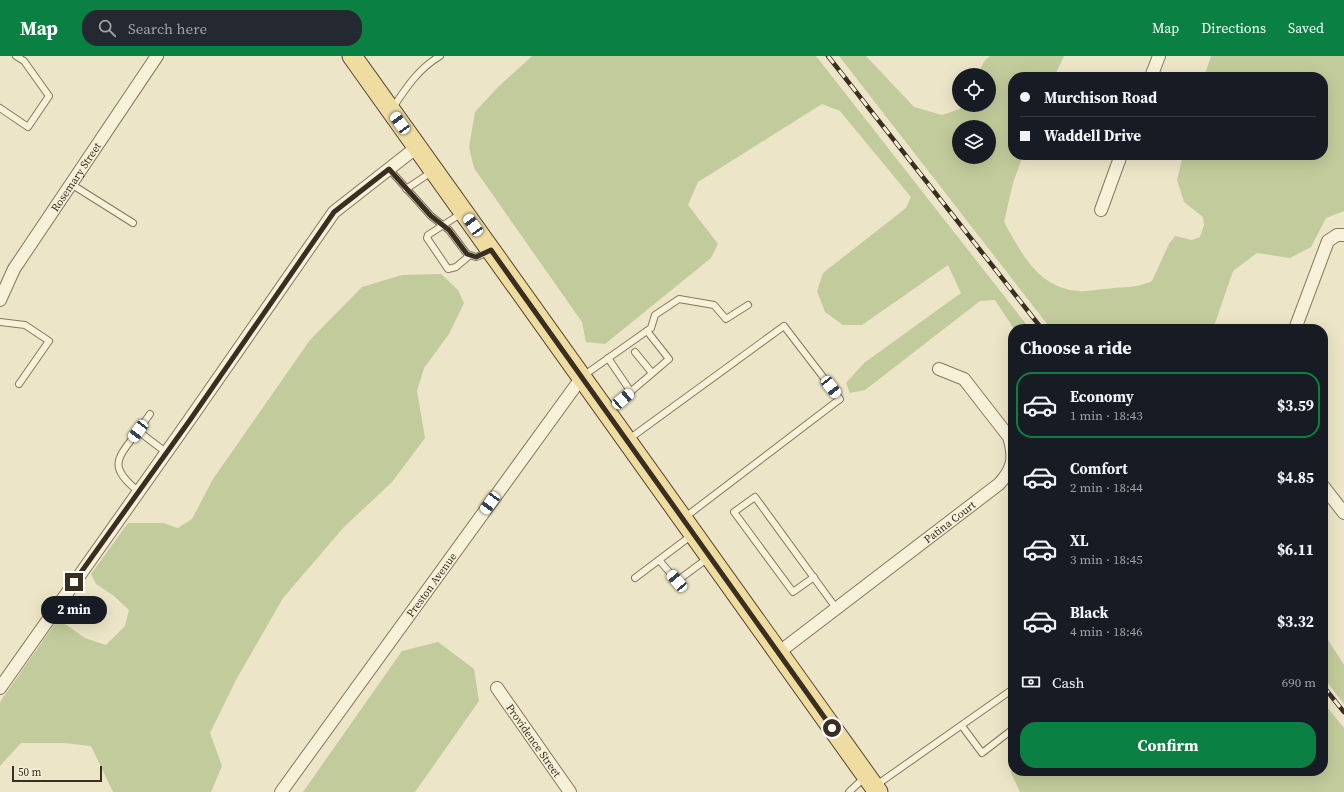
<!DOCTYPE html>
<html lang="en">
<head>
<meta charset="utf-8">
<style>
  :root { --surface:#171b24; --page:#242831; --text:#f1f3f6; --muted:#9ea1a6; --line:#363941; --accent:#0b8043 }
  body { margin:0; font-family:"Source Serif 4",serif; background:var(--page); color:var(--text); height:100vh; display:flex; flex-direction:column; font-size:15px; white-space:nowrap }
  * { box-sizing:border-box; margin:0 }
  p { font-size:13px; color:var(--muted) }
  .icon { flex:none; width:22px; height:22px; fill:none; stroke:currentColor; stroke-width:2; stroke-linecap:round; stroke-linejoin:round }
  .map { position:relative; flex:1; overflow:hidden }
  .details { position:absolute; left:1008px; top:268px; width:320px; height:452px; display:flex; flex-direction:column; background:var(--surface); border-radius:16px; box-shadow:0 4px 16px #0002 }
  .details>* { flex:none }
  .guide { position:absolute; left:1008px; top:16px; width:320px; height:88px; border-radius:16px; box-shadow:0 4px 16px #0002; display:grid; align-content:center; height:88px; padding:0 12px; background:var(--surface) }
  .tools { position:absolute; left:952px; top:12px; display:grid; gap:8px }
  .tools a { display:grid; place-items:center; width:44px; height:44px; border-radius:50%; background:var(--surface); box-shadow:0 4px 16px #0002; font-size:20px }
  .scale { position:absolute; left:12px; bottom:10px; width:90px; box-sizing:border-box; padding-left:4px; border:2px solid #392e20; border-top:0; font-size:11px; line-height:14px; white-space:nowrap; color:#392e20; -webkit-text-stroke:3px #f4eed7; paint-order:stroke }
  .end { position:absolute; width:18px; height:18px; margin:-9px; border:5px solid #392e20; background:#fff; box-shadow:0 0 0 2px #fff }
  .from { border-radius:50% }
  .bubble { position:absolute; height:28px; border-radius:14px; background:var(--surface); box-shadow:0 4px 16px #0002; font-size:13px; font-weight:700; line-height:28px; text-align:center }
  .car { position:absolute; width:12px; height:24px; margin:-12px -6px; border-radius:5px; box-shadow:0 0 3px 1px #0007; background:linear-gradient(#fff 24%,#345 0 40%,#fff 0 76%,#345 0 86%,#fff 0) }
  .guide b { display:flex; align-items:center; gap:14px; height:38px; font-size:15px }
  .guide b+b { border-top:1px solid var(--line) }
  .guide i { width:10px; height:10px; background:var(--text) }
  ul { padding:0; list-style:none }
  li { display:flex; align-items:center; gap:12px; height:66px; margin:0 8px 6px; padding:0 4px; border:2px solid transparent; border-radius:16px }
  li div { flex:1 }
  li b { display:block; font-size:15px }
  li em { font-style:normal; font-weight:700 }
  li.on { border-color:var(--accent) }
  li>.icon { width:36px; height:36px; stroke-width:1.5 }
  h2 { padding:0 12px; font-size:18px; line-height:48px }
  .pay { display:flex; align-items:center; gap:10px; height:44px; padding:0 12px; font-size:15px }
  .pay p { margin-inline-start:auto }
  .button { display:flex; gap:8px; margin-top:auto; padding:8px 12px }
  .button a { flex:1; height:46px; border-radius:16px; background:var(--accent); color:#fff; font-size:16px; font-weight:700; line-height:46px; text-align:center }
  header { display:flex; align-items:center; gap:24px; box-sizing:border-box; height:56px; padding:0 20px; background:var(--accent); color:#fff }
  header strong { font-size:19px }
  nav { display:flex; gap:22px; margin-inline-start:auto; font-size:14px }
  .search { width:280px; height:36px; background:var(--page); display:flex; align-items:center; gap:10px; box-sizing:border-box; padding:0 14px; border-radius:16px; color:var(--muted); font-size:15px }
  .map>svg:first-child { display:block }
  .green { fill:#c1cb9b; fill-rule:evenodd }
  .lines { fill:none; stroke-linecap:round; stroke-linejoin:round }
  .service-casing { stroke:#88775d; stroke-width:8 }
  .minor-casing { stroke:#88775d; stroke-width:14 }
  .primary-casing { stroke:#564531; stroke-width:21 }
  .service { stroke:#f8f1da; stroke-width:6 }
  .minor { stroke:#f8f1da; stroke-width:12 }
  .primary { stroke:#eedca1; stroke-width:19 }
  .rail-casing { stroke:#392e20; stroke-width:4.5 }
  .rail { stroke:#f4eed7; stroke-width:3; stroke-dasharray:9; stroke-linecap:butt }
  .route { stroke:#392e20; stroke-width:5 }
  .labels { text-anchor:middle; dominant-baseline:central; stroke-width:3.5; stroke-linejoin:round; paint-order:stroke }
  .street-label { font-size:11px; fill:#392e20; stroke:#f4eed7 }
</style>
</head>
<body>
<header>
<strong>Map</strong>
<div class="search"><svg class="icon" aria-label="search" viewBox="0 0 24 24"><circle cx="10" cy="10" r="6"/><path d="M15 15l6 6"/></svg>Search here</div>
<nav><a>Map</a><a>Directions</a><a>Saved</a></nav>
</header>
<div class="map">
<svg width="1344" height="736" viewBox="0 0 1344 736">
  <rect width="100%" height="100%" fill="#ede5c7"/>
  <g class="green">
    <path d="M532,0h284l214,273h-16l-19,-29 -15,1 -115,89 -15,3 -4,-10 18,-20 97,-70 -13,-28 -86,60h-19l-18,-13 -8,-21 6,-18 83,-65 5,-11 -71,-86 -18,-7 -124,78 -10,23 30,39 -7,14 -106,86 -19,-2 -4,-20 -108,-154 -5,-21 6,-35 23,-25z"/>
    <path d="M839,0h27l48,51 28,8 21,-7 1,-3h25v-30h-12l8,-15 5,-4h74l-10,21h-41v78h10l-10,28 -9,39c18,32 34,66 75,69 9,1 19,-2 28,-2 19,-3 27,0 45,-8l17,-37 6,-8 17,4 8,-3 4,-12 -1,-8 -19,-15 -7,-22 6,-25h140v-78h-119l7,-21h133v155l-18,7 -15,29 -21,11 -33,-5 -24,18 -20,58h-162zM959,71h30v30h-30z"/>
    <path d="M441,218l17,16 6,13 -15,31 -25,34 -7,23 8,47 -33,44 -49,46 -60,70 -47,82 -26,53 12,33 -11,26h-98l-22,-46 -27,-3h-43l-21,23v-64l58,-83 27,19 21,7 19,-19 4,-16 -15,-14 -18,-12 -5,-10 37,-51h35l15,5 14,-9 21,-40 97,-139 52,-53 40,-12z"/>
    <path d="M1323,576l21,33v39l-21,-27z"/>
    <path d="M438,586l36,27 5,32 -64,91h-112l99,-141z"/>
    <path d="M1323,646l21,26v64h-324l-9,-19 2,-20v18h310z"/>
  </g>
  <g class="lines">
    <g class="service-casing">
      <g id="service">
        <path d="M0,52l28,19 21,-31 -25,-35 -8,-5"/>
        <path d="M392,53c14,-21 26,-40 48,-53"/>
        <path d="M389,113l42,47 18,14 18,24 9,3 13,-5"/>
        <path d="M71,128l62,39"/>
        <path d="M406,133l27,-18"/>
        <path d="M462,157l-34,22 -1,3 21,31 8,-2 13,-11"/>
        <path d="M0,266l25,3 24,16 -30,43"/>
        <path d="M635,296l17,21"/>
        <path d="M608,302l23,34"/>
        <path d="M583,320l68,-48 4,-13 24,-16 35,6 12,14 22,-14"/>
        <path d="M608,355l61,-52 -22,-28"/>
        <path d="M138,375l12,-17"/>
        <path d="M629,383l155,-113 56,73 -156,119"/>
        <path d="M139,436c-32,-26 -22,-33 -1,-61l29,22"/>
        <path d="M659,504l18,21 31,-23"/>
        <path d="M814,521l-21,15 -59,-80 21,-15 81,111"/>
        <path d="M635,522l57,-43"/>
        <path d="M962,670l20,27 31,-24"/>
        <path d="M875,730l138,-97"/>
        <path d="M849,736l16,-15"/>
      </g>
    </g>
    <g class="minor-casing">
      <g id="minor">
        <path d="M1151,21l8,-21"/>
        <path d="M1101,154l20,-55"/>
        <path id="s1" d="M0,244l14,-31 143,-213"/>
        <path d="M1295,273l33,-88 9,-6h7"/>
        <path d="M1323,430l21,27"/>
        <path id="s2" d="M778,597l221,-169c15,-16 16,-27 10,-47l-45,-58 -25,-10"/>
        <path d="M0,632l190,-269 144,-207 83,-65"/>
        <path id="s3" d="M497,632l73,104"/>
        <path id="s4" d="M281,736l301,-415"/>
      </g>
    </g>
    <g class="primary-casing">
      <path id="primary" d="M352,0l526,736"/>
    </g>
    <use href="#service" class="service"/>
    <use href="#minor" class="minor"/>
    <use href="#primary" class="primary"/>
    <g class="rail-casing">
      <g id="rail">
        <path d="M828,0l214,273"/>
        <path d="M1323,630l21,26"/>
      </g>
    </g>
    <use href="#rail" class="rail"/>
  </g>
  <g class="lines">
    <path class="route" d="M74,526l116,-162 144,-208 55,-43 42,47 18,14 18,24 9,3 15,-7 341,478"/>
  </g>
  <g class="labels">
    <g class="street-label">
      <text stroke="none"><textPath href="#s1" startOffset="145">Rosemary Street</textPath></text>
      <text stroke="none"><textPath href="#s2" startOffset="216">Patina Court</textPath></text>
      <text stroke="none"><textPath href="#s4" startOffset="256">Preston Avenue</textPath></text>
      <text stroke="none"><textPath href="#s3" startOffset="64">Providence Street</textPath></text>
    </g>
  </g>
</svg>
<div class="tools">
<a><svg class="icon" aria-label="locate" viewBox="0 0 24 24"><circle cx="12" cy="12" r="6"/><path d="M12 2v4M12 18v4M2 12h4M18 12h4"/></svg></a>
<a><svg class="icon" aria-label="layers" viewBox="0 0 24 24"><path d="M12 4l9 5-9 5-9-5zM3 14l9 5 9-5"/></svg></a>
</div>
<div class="scale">50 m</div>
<i class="end from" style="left:832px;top:672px"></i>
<i class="end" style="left:74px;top:526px"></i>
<div class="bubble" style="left:41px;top:540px;width:66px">2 min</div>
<i class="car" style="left:400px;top:67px;rotate:324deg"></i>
<i class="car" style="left:473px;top:169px;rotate:325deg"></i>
<i class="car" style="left:831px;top:331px;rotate:142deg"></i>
<i class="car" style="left:623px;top:343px;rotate:50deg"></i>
<i class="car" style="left:138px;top:375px;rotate:217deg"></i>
<i class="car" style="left:490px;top:447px;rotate:216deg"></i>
<i class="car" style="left:677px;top:525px;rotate:320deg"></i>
<div class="guide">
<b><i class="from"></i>Murchison Road</b>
<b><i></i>Waddell Drive</b>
</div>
<section class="details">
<h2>Choose a ride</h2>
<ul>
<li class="on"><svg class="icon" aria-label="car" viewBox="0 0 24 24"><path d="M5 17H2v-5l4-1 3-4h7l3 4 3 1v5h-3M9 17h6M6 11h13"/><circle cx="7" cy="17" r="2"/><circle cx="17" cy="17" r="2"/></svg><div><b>Economy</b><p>1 min · 18:43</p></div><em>$3.59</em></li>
<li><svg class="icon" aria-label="car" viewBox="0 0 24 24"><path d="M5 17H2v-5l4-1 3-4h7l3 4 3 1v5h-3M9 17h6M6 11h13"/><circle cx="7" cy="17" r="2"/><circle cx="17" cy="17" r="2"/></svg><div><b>Comfort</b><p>2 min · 18:44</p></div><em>$4.85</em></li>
<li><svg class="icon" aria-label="car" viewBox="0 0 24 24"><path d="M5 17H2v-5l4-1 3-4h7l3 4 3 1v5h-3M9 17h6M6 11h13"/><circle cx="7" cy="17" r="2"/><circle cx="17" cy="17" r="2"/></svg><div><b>XL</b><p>3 min · 18:45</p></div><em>$6.11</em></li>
<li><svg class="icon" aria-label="car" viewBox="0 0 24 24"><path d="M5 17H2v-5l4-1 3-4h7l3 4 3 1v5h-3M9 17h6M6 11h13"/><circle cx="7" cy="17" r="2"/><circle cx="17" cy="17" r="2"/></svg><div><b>Black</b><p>4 min · 18:46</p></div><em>$3.32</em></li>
</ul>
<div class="pay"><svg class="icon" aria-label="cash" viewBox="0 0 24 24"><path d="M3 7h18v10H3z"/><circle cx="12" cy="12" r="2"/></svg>Cash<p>690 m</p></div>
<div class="button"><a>Confirm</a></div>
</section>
</div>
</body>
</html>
